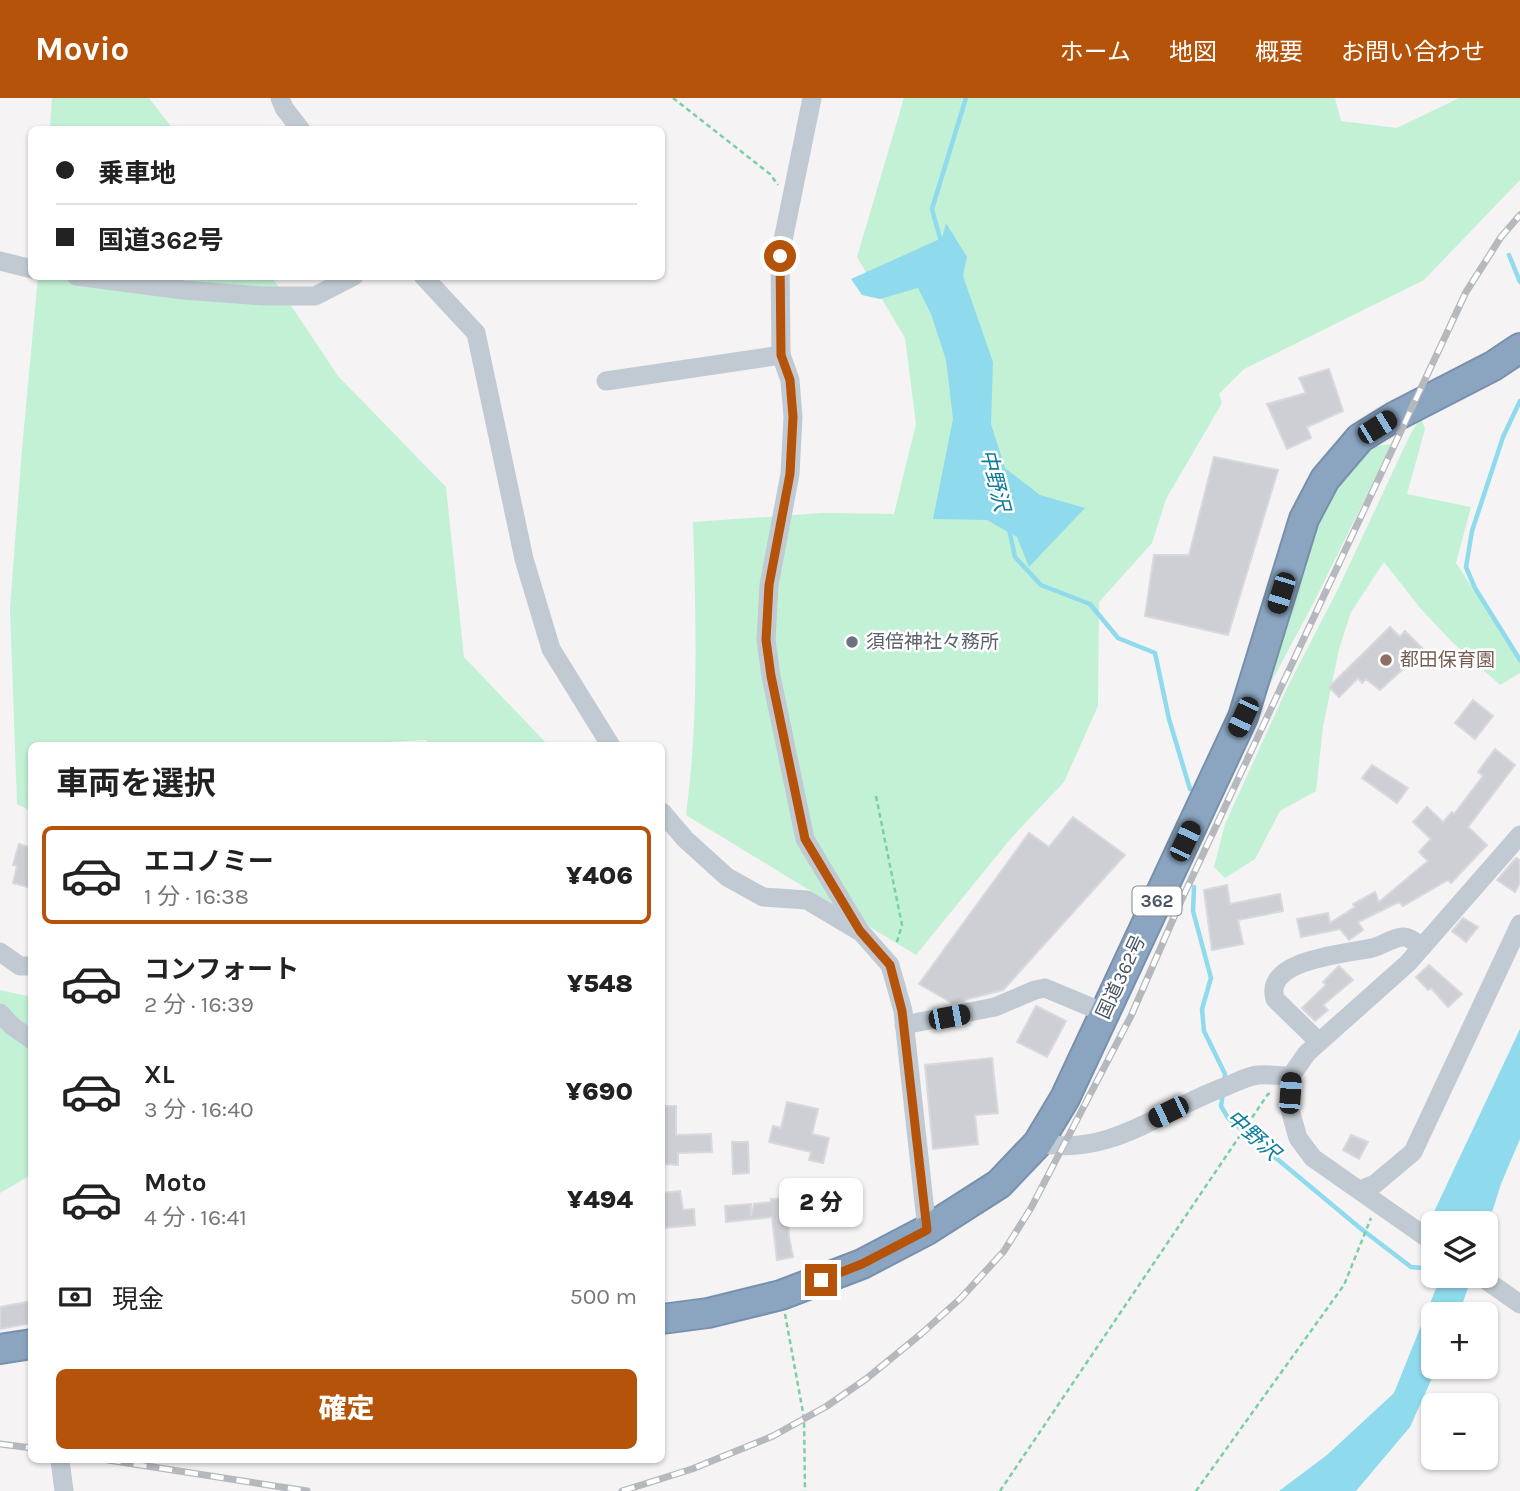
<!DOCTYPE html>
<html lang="ja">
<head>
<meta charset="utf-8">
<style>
  :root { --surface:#fff; --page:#f6f6f6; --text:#222; --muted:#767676; --line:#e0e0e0; --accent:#b45309 }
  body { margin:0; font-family:Karla,"Noto Sans JP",sans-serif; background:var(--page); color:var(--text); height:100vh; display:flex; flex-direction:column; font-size:26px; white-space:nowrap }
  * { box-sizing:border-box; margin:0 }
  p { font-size:23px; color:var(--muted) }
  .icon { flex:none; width:38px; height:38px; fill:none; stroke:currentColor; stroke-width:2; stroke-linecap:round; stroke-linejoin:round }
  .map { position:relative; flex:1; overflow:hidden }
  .side { position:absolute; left:28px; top:644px; width:637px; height:721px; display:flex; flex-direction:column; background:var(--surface); border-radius:10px; box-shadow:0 2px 5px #0004 }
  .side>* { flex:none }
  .hud { position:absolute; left:28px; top:28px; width:637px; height:154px; border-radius:10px; box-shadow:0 2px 5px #0004; display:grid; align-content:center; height:154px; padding:0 28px; background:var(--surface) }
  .buttons { position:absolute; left:1421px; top:1113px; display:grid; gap:14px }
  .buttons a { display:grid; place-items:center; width:77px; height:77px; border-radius:10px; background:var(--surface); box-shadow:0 2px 5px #0004; font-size:35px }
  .end { position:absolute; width:32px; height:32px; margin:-16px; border:9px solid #b45309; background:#fff; box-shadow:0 0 0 4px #fff }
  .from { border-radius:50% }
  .bubble { position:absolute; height:49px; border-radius:10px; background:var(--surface); box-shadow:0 2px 5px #0004; font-size:23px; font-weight:800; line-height:49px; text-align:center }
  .car { position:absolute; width:21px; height:42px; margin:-21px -10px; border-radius:9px; box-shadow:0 0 5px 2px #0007; background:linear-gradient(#222 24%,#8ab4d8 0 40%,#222 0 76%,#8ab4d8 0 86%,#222 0) }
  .hud b { display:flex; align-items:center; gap:24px; height:66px; font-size:26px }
  .hud b+b { border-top:2px solid var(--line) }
  .hud i { width:18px; height:18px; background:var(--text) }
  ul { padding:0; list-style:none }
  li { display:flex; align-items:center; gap:21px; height:98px; margin:0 14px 10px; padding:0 14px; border:4px solid transparent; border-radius:10px }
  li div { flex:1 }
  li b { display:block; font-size:26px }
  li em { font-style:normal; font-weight:800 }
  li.selected { border-color:var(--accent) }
  li>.icon { width:63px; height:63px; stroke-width:1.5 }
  h2 { padding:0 28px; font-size:32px; line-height:84px }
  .pay { display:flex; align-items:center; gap:18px; height:77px; padding:0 28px; font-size:26px }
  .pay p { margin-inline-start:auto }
  .cta { display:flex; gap:14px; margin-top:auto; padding:14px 28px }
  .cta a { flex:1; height:80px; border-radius:10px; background:var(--accent); color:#fff; font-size:28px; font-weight:800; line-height:80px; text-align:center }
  header { display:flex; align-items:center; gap:42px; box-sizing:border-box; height:98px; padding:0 35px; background:var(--accent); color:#fff }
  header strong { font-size:33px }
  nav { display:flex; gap:38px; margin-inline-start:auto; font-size:24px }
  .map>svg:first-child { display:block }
  .green { fill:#c3f1d5 }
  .water { fill:#90daee }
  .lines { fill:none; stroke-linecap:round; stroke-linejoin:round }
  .stream { stroke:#90daee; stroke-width:4.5 }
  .building { fill:#cdcfd5; stroke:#d7d9de; stroke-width:2 }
  .highway-casing { stroke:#7690ad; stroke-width:32 }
  .path { stroke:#7ad0a6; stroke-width:2.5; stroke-dasharray:5 3.5; stroke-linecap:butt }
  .minor { stroke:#c1cad2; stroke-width:19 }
  .highway { stroke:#8ba5c1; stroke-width:28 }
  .rail-casing { stroke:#b5b8bd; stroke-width:7 }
  .rail { stroke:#fff; stroke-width:4.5; stroke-dasharray:13; stroke-linecap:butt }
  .route { stroke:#b45309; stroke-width:9 }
  .worship-dot { fill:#6b7280; stroke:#fff; stroke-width:2.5 }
  .education-dot { fill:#8d6e63; stroke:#fff; stroke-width:2.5 }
  .labels { text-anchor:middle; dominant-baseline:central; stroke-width:5; stroke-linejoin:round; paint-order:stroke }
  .shield { fill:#fff; stroke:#808990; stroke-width:2 }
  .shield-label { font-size:18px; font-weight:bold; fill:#4a5661 }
  .worship-label { font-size:19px; fill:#5b616d; stroke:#fff; text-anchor:start }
  .education-label { font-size:19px; fill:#785e54; stroke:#fff; text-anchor:start }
  .street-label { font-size:19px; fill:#4a5661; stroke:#fff }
  .water-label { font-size:21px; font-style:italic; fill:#0c7c9b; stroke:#fff }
</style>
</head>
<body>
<header>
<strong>Movio</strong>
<nav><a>ホーム</a><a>地図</a><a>概要</a><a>お問い合わせ</a></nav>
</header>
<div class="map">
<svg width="1520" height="1393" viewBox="0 0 1520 1393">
  <rect width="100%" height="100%" fill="#f5f3f3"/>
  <g class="green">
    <path d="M52,0h97l24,31h-123z"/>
    <path d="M904,0h431l6,23 56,7 62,-30h61v82l-96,100 -180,89 -25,25 3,9 -56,96 -14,44 -53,59 -1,104 -34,76 -52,55 -96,118 -230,-140c13,-97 10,-195 7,-293l129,-9 72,1 22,-90 -11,-86 -48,-81z"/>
    <path d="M38,179h234l66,99 108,111 18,170 84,88 -117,1 -5,-6 -128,6h-266l-1,65 -14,-7 -7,-196 12,-159z"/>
    <path d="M1421,319l4,12 -18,65 64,13 -15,56 64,97v13l-20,12 -48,-43 -31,-33 -37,-47 -33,50 -12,37 -16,78 -7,64 -36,20 -25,48 -30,19 -11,-11 11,-43 63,-138 50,-97 72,-154z"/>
    <path d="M1392,346l-79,160 -44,82 12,-64 40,-122 46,-53z"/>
    <path d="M0,892l32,7 -1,178 -31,18z"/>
  </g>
  <g class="water">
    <path d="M946,125l21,34 -4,19 30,86 -2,62 14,44 35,27 45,13 -56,59 -12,-30 -30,-17 -54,-1 20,-100 -7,-59 -15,-46 -13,-26 -38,11 -18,-4 -11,-16 91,-41z"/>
    <path d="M1520,931v110l-19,45 -15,47v-8l-53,1 -1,-8z"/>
    <path d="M1441,1178h31l-13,38h-26v53h4l-27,60 -54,64h-77l48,-36 67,-62z"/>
  </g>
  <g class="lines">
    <g class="stream">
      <path d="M941,144l-9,-33 34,-111"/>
      <path d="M1509,157l11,27"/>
      <path d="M1520,303l-17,36 -31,94 -6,36 9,21 45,72"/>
      <path d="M1009,431l6,28 26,28 49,19 28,34 37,15 14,66 21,70"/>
      <path d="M1194,789l-1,24 18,67 -9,31 2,22 21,43 -1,7"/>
      <path d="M1223,995l-2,13 7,12 132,110 51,39 22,2"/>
    </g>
  </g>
  <g class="building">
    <path d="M1329,271l14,42 -36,16 4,11 -24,11 -20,-45 39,-11 -7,-15z"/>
    <path d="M1214,359l64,13 -50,165 -83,-19 9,-61h35z"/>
    <path d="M1390,529l10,10 5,-6 19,19 -44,40 -14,-11 -4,4 -4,-5 -19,19 -10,-10z"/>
    <path d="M1473,602l20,16 -18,23 -20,-16z"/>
    <path d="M1495,651l20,16 -47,62 19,18 -36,38 -3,-3 -45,26 -4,-4 -41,20 5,8 -14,10 -9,-11 -39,8 -4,-18 31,-6 2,10 25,-16 -2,-3 22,-12 4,10 49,-41 -9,-9 12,-13 -18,-17 14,-15 16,15 9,-10 2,2 29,-38 -5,-4z"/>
    <path d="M1372,667l36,23 -11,15 -35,-25z"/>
    <path d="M1073,719l52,38 -122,135 -51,13 -33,-19 110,-151 20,14z"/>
    <path d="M19,746l13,4v40l-19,-5 4,-17 -4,-1z"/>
    <path d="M1516,760l4,2v23l-5,9 -18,-12z"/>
    <path d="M1227,787l3,19 50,-10 3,17 -45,9 5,24 -31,6 -8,-60z"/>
    <path d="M1463,820l15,9 -12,15 -14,-11z"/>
    <path d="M1429,867l33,29 -14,13 -17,-19 -3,2 -12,-13z"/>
    <path d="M1339,868l14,14 -30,25 5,5 -13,11 -13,-13 24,-23 -3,-3z"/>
    <path d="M1036,908l30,15 -19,36 -30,-15z"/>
    <path d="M992,960l6,55 -23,2 3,29 -45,5 -8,-84z"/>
    <path d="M787,1004l31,7 -6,25 17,4 -6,25 -14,-3 2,-8 -42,-10 4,-16 8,2z"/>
    <path d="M662,1008h14v29l35,-1 1,18 -34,1v12l-15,-1z"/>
    <path d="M1351,1037l17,7 -9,17 -16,-9z"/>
    <path d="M732,1044h16l1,31 -16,1z"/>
    <path d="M680,1093l3,19 11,-1 1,16 -31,3 -2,-35z"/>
    <path d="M787,1100l2,39 4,20 -16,3 -5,-43 -46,5 -1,-16 26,-2v12l3,-12 17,-2v-3z"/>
    <path d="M32,1203v22l-32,6v-22z"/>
  </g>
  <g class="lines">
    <g class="highway-casing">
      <g id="highway">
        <path d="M662,1221l46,-6 73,-18 81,-31 65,-34 72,-46 39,-41 27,-45 178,-381 61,-198 21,-40 35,-41 34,-21 99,-51 27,-18"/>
        <path d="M0,1251l32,-5"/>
      </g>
    </g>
    <g class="path">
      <path d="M673,0l97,76 8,11"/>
      <path d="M876,698l26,129 -6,20"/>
      <path d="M785,1216l19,104 1,73"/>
      <path d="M1000,1393l268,-397 4,-1"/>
      <path d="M1196,1393l148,-206 27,-67"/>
    </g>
    <g class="minor">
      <path d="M280,0l4,10 17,22"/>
      <path d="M812,0l-32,157 1,100 9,25 3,37 -3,57 -21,111 -3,55 5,36 34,163 55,92 30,34 13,46 24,219"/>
      <path d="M0,163l32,8"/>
      <path d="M76,178l107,14 79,6h53l39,-20"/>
      <path d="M423,178l53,57 48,226 27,90 60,97"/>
      <path d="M606,283l175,-26"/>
      <path d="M662,714l23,27 42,38 36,20 44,3 52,31"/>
      <path d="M0,854l20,14h12"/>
      <path d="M0,915l12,13 20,14"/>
      <path d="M904,927l91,-18 40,-17 10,-2 60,25"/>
      <path d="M1319,944l-44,-43c-12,-40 72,-45 97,-51 10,-2 21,-11 31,-11 7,0 13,6 19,10"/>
      <path d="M1038,1045c73,15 124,-34 189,-57 10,-4 21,-10 31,-11 10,-1 22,1 33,1"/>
      <path d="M1360,1092l15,-6 38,-32 107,-228"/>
      <path d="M1433,1144l-120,-84 -15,-20 -8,-28 1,-34 16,-23 101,-90 112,-128"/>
      <path d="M1480,1178l40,28"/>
      <path d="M60,1362l4,31"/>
    </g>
    <use href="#highway" class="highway"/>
    <g class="rail-casing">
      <g id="rail">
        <path d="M0,1346l32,4"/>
        <path d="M108,1362l199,31"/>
        <path d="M622,1393l70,-22 81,-33 54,-30 39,-27 55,-45 40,-36 43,-47 27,-43 100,-192 50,-115 285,-609 35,-55 19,-22"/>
      </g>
    </g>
    <use href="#rail" class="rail"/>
  </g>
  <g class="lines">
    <path class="route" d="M780,158l1,99 9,25 3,37 -3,57 -21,111 -3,55 5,36 34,163 55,92 30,34 12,46 25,219 -65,34 -41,16"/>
  </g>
  <circle class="worship-dot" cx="852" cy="544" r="7"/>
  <circle class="education-dot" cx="1386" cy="562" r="7"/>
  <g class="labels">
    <rect class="shield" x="1132.5" y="788.5" width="49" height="29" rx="5"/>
    <g class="shield-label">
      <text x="1157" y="803">362</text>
    </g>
    <g class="worship-label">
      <text x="866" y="544">須倍神社々務所</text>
    </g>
    <g class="education-label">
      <text x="1400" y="562">都田保育園</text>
    </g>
    <g class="street-label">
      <text transform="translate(1121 879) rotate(-65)">国道362号</text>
    </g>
    <g class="water-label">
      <text transform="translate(995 382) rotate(76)">中野沢</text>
      <text transform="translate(1253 1037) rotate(42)">中野沢</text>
    </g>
  </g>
</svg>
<div class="buttons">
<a><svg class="icon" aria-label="layers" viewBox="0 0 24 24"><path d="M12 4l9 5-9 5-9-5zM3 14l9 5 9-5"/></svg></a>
<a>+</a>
<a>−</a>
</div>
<i class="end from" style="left:780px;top:158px"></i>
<i class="end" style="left:821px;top:1182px"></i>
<div class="bubble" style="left:779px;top:1080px;width:84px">2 分</div>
<i class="car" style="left:1377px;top:329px;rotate:58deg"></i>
<i class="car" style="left:1281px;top:495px;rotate:197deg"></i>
<i class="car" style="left:1243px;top:619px;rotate:205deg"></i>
<i class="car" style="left:1185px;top:743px;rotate:25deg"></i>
<i class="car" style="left:949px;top:919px;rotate:79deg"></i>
<i class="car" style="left:1290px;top:995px;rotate:4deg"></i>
<i class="car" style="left:1168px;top:1014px;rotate:244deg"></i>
<div class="hud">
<b><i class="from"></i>乗車地</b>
<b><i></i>国道362号</b>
</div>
<section class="side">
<h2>車両を選択</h2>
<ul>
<li class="selected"><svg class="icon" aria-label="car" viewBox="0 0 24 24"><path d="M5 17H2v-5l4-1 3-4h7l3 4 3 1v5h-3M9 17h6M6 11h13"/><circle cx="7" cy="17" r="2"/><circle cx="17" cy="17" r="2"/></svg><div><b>エコノミー</b><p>1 分 · 16:38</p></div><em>¥406</em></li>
<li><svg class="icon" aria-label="car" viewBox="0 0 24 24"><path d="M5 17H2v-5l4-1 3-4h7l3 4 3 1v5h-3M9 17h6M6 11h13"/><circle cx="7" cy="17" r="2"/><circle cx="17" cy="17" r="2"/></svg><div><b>コンフォート</b><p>2 分 · 16:39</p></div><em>¥548</em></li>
<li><svg class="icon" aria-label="car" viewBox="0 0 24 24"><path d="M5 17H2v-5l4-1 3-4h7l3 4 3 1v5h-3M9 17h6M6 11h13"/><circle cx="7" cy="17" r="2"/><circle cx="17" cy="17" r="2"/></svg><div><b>XL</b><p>3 分 · 16:40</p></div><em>¥690</em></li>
<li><svg class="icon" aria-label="car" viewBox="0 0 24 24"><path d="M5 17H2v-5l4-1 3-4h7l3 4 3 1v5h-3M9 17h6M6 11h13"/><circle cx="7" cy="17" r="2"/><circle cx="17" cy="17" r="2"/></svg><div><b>Moto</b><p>4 分 · 16:41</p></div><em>¥494</em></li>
</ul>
<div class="pay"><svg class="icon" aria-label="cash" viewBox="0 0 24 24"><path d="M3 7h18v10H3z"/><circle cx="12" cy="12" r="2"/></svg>現金<p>500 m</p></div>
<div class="cta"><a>確定</a></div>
</section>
</div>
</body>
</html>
